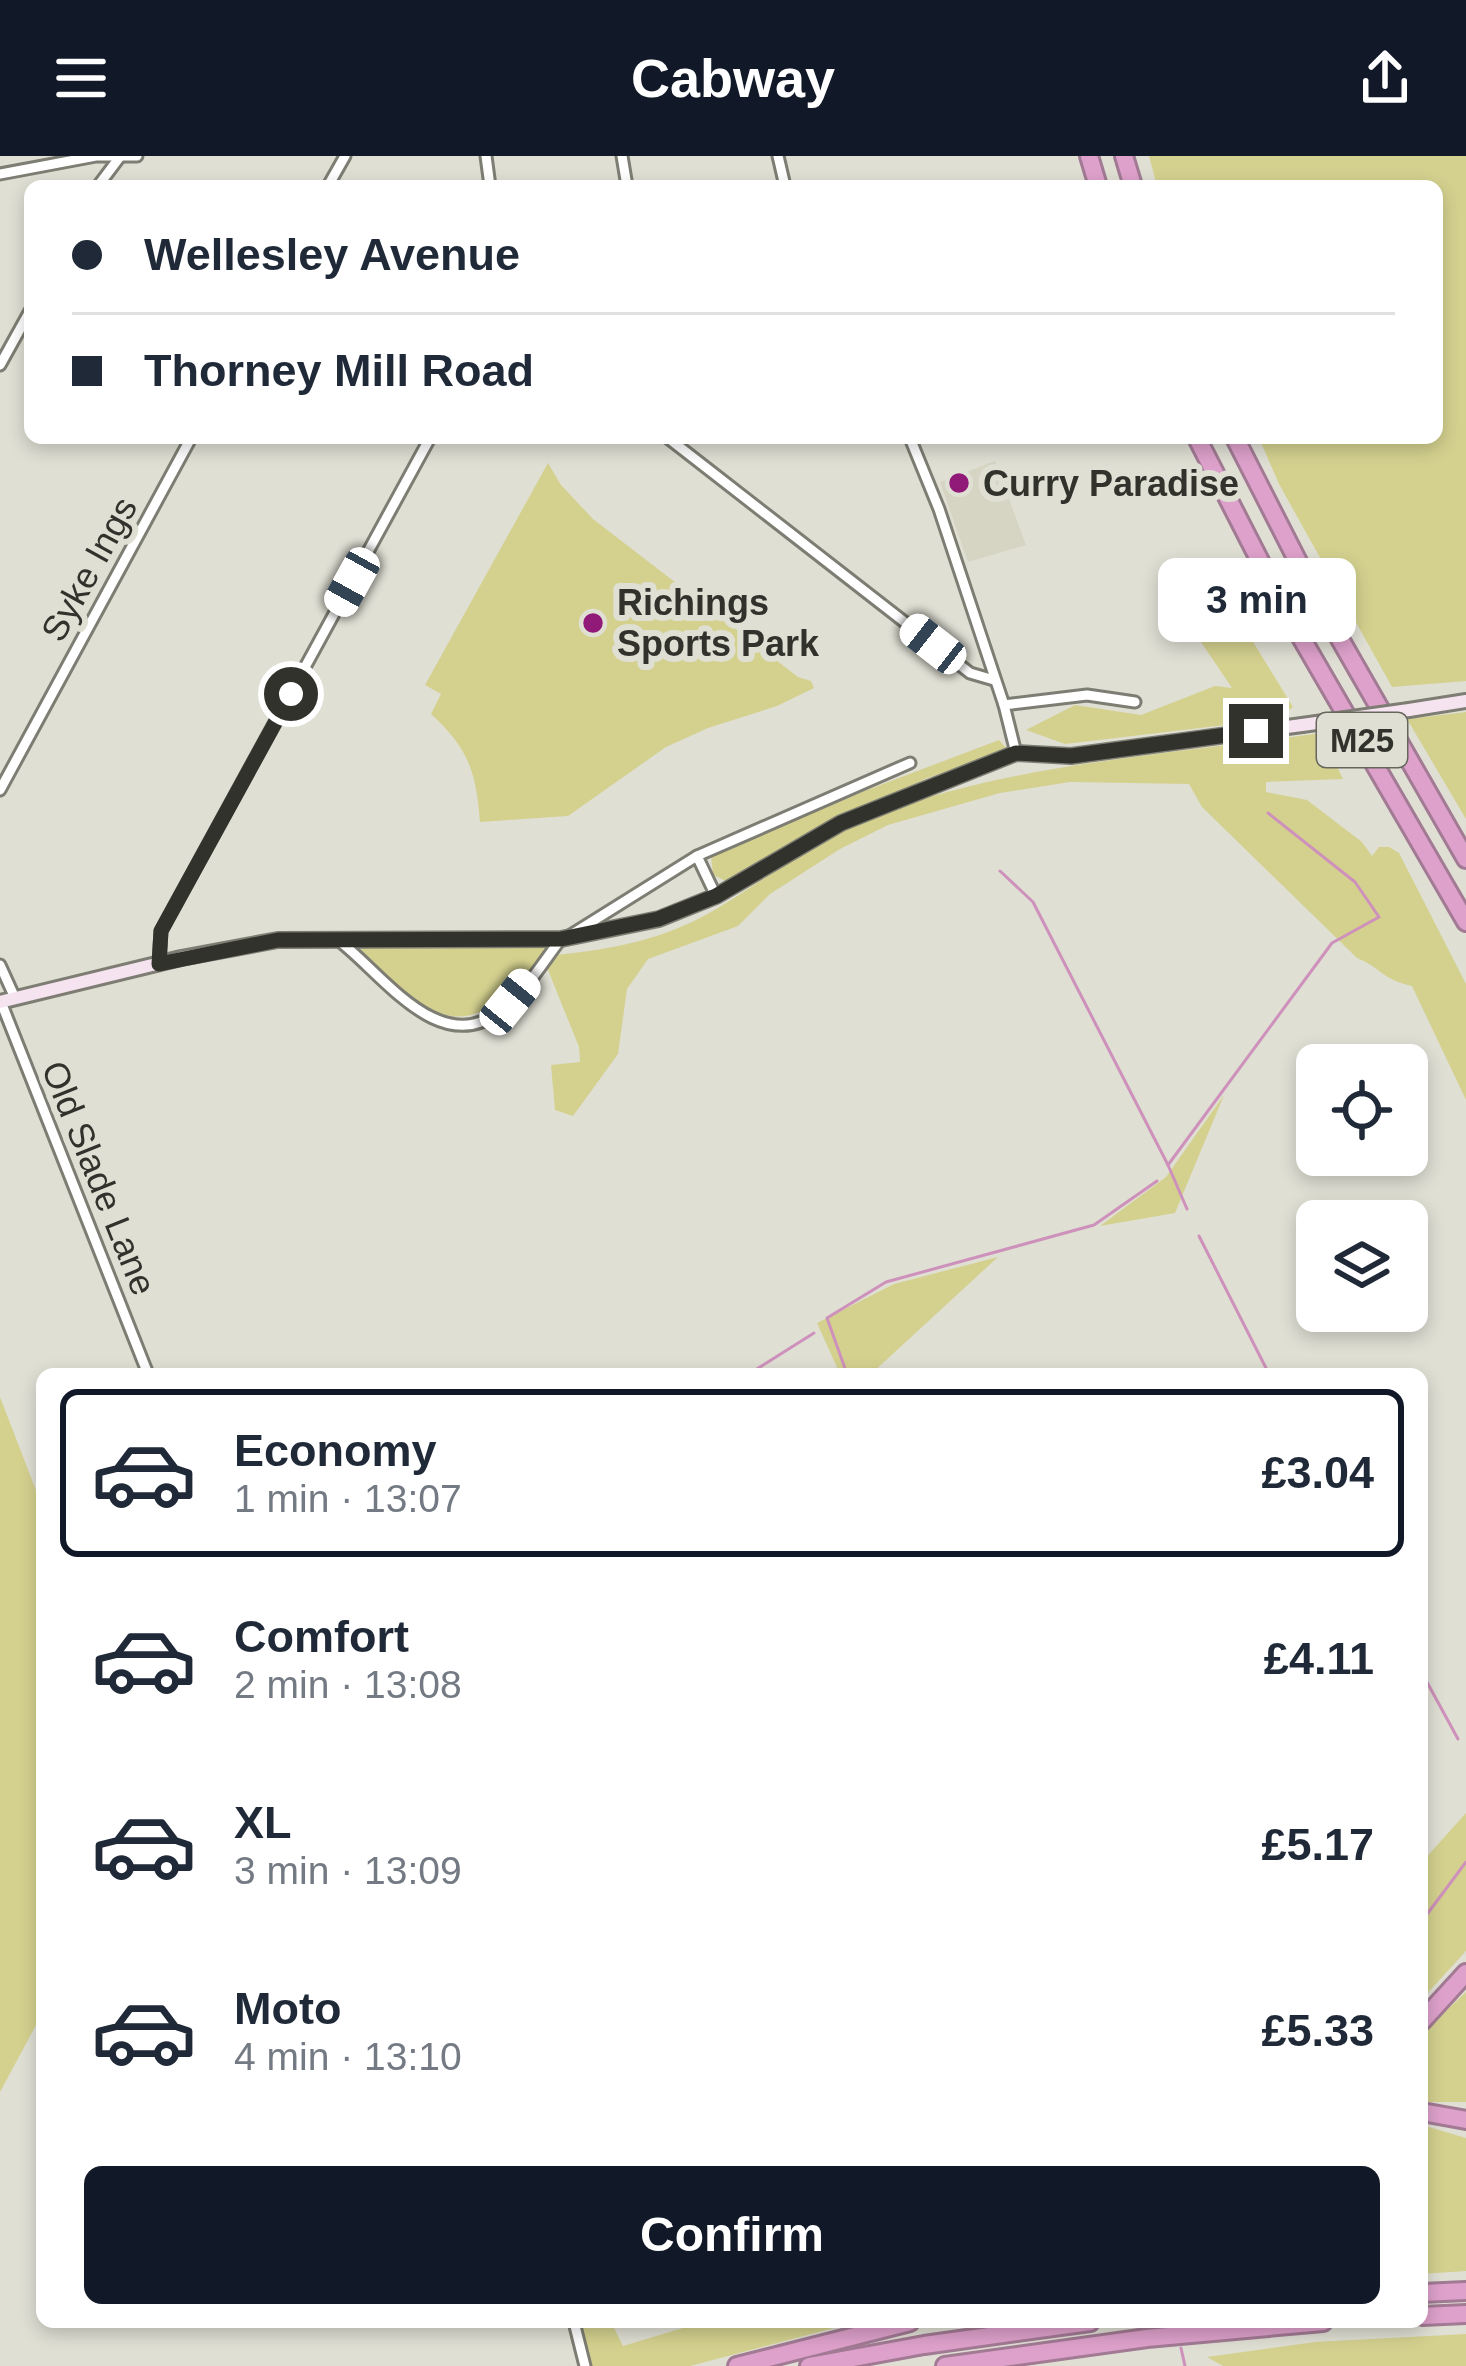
<!DOCTYPE html>
<html lang="en">
<head>
<meta charset="utf-8">
<style>
  :root { --surface:#fff; --page:#f2f2f3; --text:#1f2937; --muted:#747a83; --line:#e0e1e3; --accent:#111827 }
  body { margin:0; font-family:Arial,sans-serif; background:var(--page); color:var(--text); height:100vh; display:flex; flex-direction:column; font-size:45px; white-space:nowrap }
  * { box-sizing:border-box; margin:0 }
  p { font-size:39px; color:var(--muted) }
  .icon { flex:none; width:66px; height:66px; fill:none; stroke:currentColor; stroke-width:2; stroke-linecap:round; stroke-linejoin:round }
  .map { position:relative; flex:1; overflow:hidden }
  .drawer { position:absolute; left:36px; top:1212px; width:1392px; height:960px; display:flex; flex-direction:column; background:var(--surface); border-radius:18px; box-shadow:0 6px 18px #0003 }
  .drawer>* { flex:none }
  .top-card { position:absolute; left:24px; top:24px; width:1419px; height:264px; border-radius:18px; box-shadow:0 6px 18px #0003; display:grid; align-content:center; height:264px; padding:0 48px; background:var(--surface) }
  .fabs { position:absolute; left:1296px; top:888px; display:grid; gap:24px }
  .fabs a { display:grid; place-items:center; width:132px; height:132px; border-radius:18px; background:var(--surface); box-shadow:0 6px 18px #0003; font-size:60px }
  .end { position:absolute; width:54px; height:54px; margin:-27px; border:15px solid #32322d; background:#fff; box-shadow:0 0 0 6px #fff }
  .from { border-radius:50% }
  .bubble { position:absolute; height:84px; border-radius:18px; background:var(--surface); box-shadow:0 6px 18px #0003; font-size:39px; font-weight:800; line-height:84px; text-align:center }
  .car { position:absolute; width:36px; height:72px; margin:-36px -18px; border-radius:15px; box-shadow:0 0 9px 3px #0007; background:linear-gradient(#fff 24%,#345 0 40%,#fff 0 76%,#345 0 86%,#fff 0) }
  .top-card b { display:flex; align-items:center; gap:42px; height:114px; font-size:45px }
  .top-card b+b { border-top:3px solid var(--line) }
  .top-card i { width:30px; height:30px; background:var(--text) }
  ul { padding:21px 0 0; list-style:none }
  li { display:flex; align-items:center; gap:36px; height:168px; margin:0 24px 18px; padding:0 24px; border:6px solid transparent; border-radius:18px }
  li div { flex:1 }
  li b { display:block; font-size:45px }
  li em { font-style:normal; font-weight:800 }
  li.on { border-color:var(--accent) }
  li>.icon { width:108px; height:108px; stroke-width:1.5 }
  .action { display:flex; gap:24px; margin-top:auto; padding:24px 48px }
  .action a { flex:1; height:138px; border-radius:18px; background:var(--accent); color:#fff; font-size:48px; font-weight:800; line-height:138px; text-align:center }
  header { display:flex; justify-content:space-between; align-items:center; height:156px; padding:0 48px; background:var(--accent); color:#fff; font-size:54px; font-weight:800 }
  .map>svg:first-child { display:block }
  .built { fill:#d6d5c3 }
  .green { fill:#d4d18f }
  .lines { fill:none; stroke-linecap:round; stroke-linejoin:round }
  .stream { stroke:#ce91bb; stroke-width:3 }
  .street-casing { stroke:#7d7d73; stroke-width:15 }
  .secondary-casing { stroke:#7d7d73; stroke-width:18 }
  .highway-casing { stroke:#a27a94; stroke-width:22 }
  .street { stroke:#fff; stroke-width:9 }
  .secondary { stroke:#f5e3ef; stroke-width:12 }
  .highway { stroke:#dea1cb; stroke-width:16 }
  .secondary-bridge-casing { stroke:#7d7d73; stroke-width:18; stroke-linecap:butt }
  .secondary-bridge { stroke:#f5e3ef; stroke-width:12 }
  .route { stroke:#32322d; stroke-width:15 }
  .poi-dot { fill:#911a78; stroke:#dfdfd4; stroke-width:4.5 }
  .labels { text-anchor:middle; dominant-baseline:central; stroke-width:12; stroke-linejoin:round; paint-order:stroke }
  .shield { fill:#dfdfd4; stroke:#66665f; stroke-width:3 }
  .shield-label { font-size:33px; font-weight:bold; fill:#32322d }
  .poi-label { font-size:36px; font-weight:bold; fill:#32322d; stroke:#dfdfd4; text-anchor:start }
  .street-label { font-size:36px; fill:#32322d; stroke:#dfdfd4 }
</style>
</head>
<body>
<header><svg class="icon" aria-label="menu" viewBox="0 0 24 24"><path d="M4 6h16M4 12h16M4 18h16"/></svg>Cabway<svg class="icon" aria-label="share" viewBox="0 0 24 24"><path d="M12 15V3M7 8l5-5 5 5M5 13v7h14v-7"/></svg></header>
<div class="map">
<svg width="1466" height="2210" viewBox="0 0 1466 2210">
  <rect width="100%" height="100%" fill="#dfdfd4"/>
  <path class="built" d="M995,305l31,84 -58,17 -28,-80z"/>
  <g class="green">
    <path d="M1149,0h317v525l-74,6 -113,-203 -20,-46h178v-252h-280z"/>
    <path d="M548,307l13,22 32,34 205,158 13,4 3,7 -37,18 -69,22 -42,19 -98,69 -88,6c-4,-50 -11,-73 -49,-108l10,-20 -16,-9z"/>
    <path d="M1220,432l73,119 -16,12 -212,25 -39,-14 49,-25 66,10 74,-29 17,2 -52,-77z"/>
    <path d="M1466,556v107l-59,-100z"/>
    <path d="M1321,577l22,46 -77,3v10l41,8 55,42 10,14 7,-9h10l10,6 67,131v116l-54,-114c-31,-7 -29,-17 -55,-28l-155,-151 -13,-23 -119,-2 -70,11 -112,32 -48,24 -70,45 -32,32 -90,33 -21,30 -9,65 -45,62 -18,-6 -4,-45 29,-3 -1,-15 -33,-82 7,-10c49,-4 104,-14 149,-38 61,-33 114,-81 181,-105 140,-50 291,-58 438,-79z"/>
    <path d="M999,584l11,12 -83,26 -199,104 -15,-7 -2,-19 151,-64z"/>
    <path d="M367,790h181l4,1c-11,15 -27,29 -40,42 -63,62 -102,6 -152,-39z"/>
    <path d="M1224,939l-49,118 -75,13 66,-49z"/>
    <path d="M998,1101l-127,117h-31l-23,-51 77,-39z"/>
    <path d="M0,1241l42,109v508l-42,78z"/>
    <path d="M1466,1657v138l-44,48v-137z"/>
    <path d="M1466,1836v110h-44v-69z"/>
    <path d="M1422,1969l44,13v133l-44,3z"/>
    <path d="M581,2166h30l12,24 80,-24h154l-167,44h-98z"/>
    <path d="M1466,2178v32h-243l-16,-9 108,-15z"/>
  </g>
  <g class="lines">
    <g class="stream">
      <path d="M1000,715l33,31 135,263 19,44"/>
      <path d="M1168,1009l164,-222 47,-26 -24,-35 -87,-69"/>
      <path d="M1199,1080l70,138"/>
      <path d="M749,1218l65,-41"/>
      <path d="M847,1218l-20,-56 59,-36 208,-57 63,-44"/>
      <path d="M1422,1517l36,66"/>
      <path d="M1422,1765l44,-59"/>
      <path d="M1181,2192l4,18"/>
    </g>
    <g class="street-casing">
      <g id="street">
        <path d="M486,0l4,30"/>
        <path d="M622,0l5,30"/>
        <path d="M778,0l7,30"/>
        <path d="M0,18l96,-18h41"/>
        <path d="M98,30l21,-28"/>
        <path d="M328,30l17,-30"/>
        <path d="M0,209l30,-54"/>
        <path d="M668,282l302,235 24,7"/>
        <path d="M910,282l29,71 65,196 12,48"/>
        <path d="M1004,549l83,-10 48,7"/>
        <path d="M0,634l191,-352"/>
        <path d="M697,700l19,40"/>
        <path d="M569,780l128,-80 213,-93"/>
        <path d="M338,784c45,34 101,119 163,71 23,-17 42,-49 60,-72"/>
        <path d="M159,808l2,-33 269,-493"/>
        <path d="M0,809l15,33"/>
        <path d="M1,846l147,372"/>
        <path d="M574,2166l11,44"/>
      </g>
    </g>
    <g class="secondary-casing">
      <g id="secondary">
        <path d="M1409,554l57,-9"/>
        <path d="M0,846l181,-44 97,-18 283,-1 98,-20 57,-23 125,-73 175,-70 55,3 231,-31"/>
      </g>
    </g>
    <g class="highway-casing">
      <g id="highway">
        <path d="M1089,0l9,30"/>
        <path d="M1124,0l9,30"/>
        <path d="M1197,282l87,170 182,314"/>
        <path d="M1235,282l82,161 149,260"/>
        <path d="M1422,1865l44,-48"/>
        <path d="M1422,1956l44,8"/>
        <path d="M1422,2137l44,-2"/>
        <path d="M1422,2160l44,-2"/>
        <path d="M737,2210l173,-44"/>
        <path d="M809,2210l115,-21 166,-23"/>
        <path d="M945,2210l202,-28 176,-16"/>
      </g>
    </g>
    <use href="#street" class="street"/>
    <use href="#secondary" class="secondary"/>
    <use href="#highway" class="highway"/>
    <g class="secondary-bridge-casing">
      <path id="secondary-bridge" d="M1302,569l107,-15"/>
    </g>
    <use href="#secondary-bridge" class="secondary-bridge"/>
  </g>
  <g class="lines">
    <path class="route" d="M291,538l-130,237 -2,33 119,-24 283,-1 97,-20 58,-23 125,-73 175,-70 55,3 185,-25"/>
  </g>
  <g class="poi-dot">
    <circle cx="959" cy="327" r="12"/>
    <circle cx="593" cy="467" r="12"/>
  </g>
  <g class="labels">
    <rect class="shield" x="1317" y="557" width="90" height="54" rx="9"/>
    <g class="shield-label">
      <text x="1362" y="584">M25</text>
    </g>
    <g class="poi-label">
      <text x="983" y="327">Curry Paradise</text>
      <text x="617" y="446">Richings<tspan x="617" dy="41">Sports Park</tspan></text>
    </g>
    <g class="street-label">
      <text transform="translate(89 413) rotate(-61)">Syke Ings</text>
      <text transform="translate(99 1022) rotate(68)">Old Slade Lane</text>
    </g>
  </g>
</svg>
<div class="fabs">
<a><svg class="icon" aria-label="locate" viewBox="0 0 24 24"><circle cx="12" cy="12" r="6"/><path d="M12 2v4M12 18v4M2 12h4M18 12h4"/></svg></a>
<a><svg class="icon" aria-label="layers" viewBox="0 0 24 24"><path d="M12 4l9 5-9 5-9-5zM3 14l9 5 9-5"/></svg></a>
</div>
<i class="end from" style="left:291px;top:538px"></i>
<i class="end" style="left:1256px;top:575px"></i>
<div class="bubble" style="left:1158px;top:402px;width:198px">3 min</div>
<i class="car" style="left:352px;top:426px;rotate:209deg"></i>
<i class="car" style="left:933px;top:488px;rotate:308deg"></i>
<i class="car" style="left:510px;top:846px;rotate:39deg"></i>
<div class="top-card">
<b><i class="from"></i>Wellesley Avenue</b>
<b><i></i>Thorney Mill Road</b>
</div>
<section class="drawer">
<ul>
<li class="on"><svg class="icon" aria-label="car" viewBox="0 0 24 24"><path d="M5 17H2v-5l4-1 3-4h7l3 4 3 1v5h-3M9 17h6M6 11h13"/><circle cx="7" cy="17" r="2"/><circle cx="17" cy="17" r="2"/></svg><div><b>Economy</b><p>1 min · 13:07</p></div><em>£3.04</em></li>
<li><svg class="icon" aria-label="car" viewBox="0 0 24 24"><path d="M5 17H2v-5l4-1 3-4h7l3 4 3 1v5h-3M9 17h6M6 11h13"/><circle cx="7" cy="17" r="2"/><circle cx="17" cy="17" r="2"/></svg><div><b>Comfort</b><p>2 min · 13:08</p></div><em>£4.11</em></li>
<li><svg class="icon" aria-label="car" viewBox="0 0 24 24"><path d="M5 17H2v-5l4-1 3-4h7l3 4 3 1v5h-3M9 17h6M6 11h13"/><circle cx="7" cy="17" r="2"/><circle cx="17" cy="17" r="2"/></svg><div><b>XL</b><p>3 min · 13:09</p></div><em>£5.17</em></li>
<li><svg class="icon" aria-label="car" viewBox="0 0 24 24"><path d="M5 17H2v-5l4-1 3-4h7l3 4 3 1v5h-3M9 17h6M6 11h13"/><circle cx="7" cy="17" r="2"/><circle cx="17" cy="17" r="2"/></svg><div><b>Moto</b><p>4 min · 13:10</p></div><em>£5.33</em></li>
</ul>
<div class="action"><a>Confirm</a></div>
</section>
</div>
</body>
</html>
